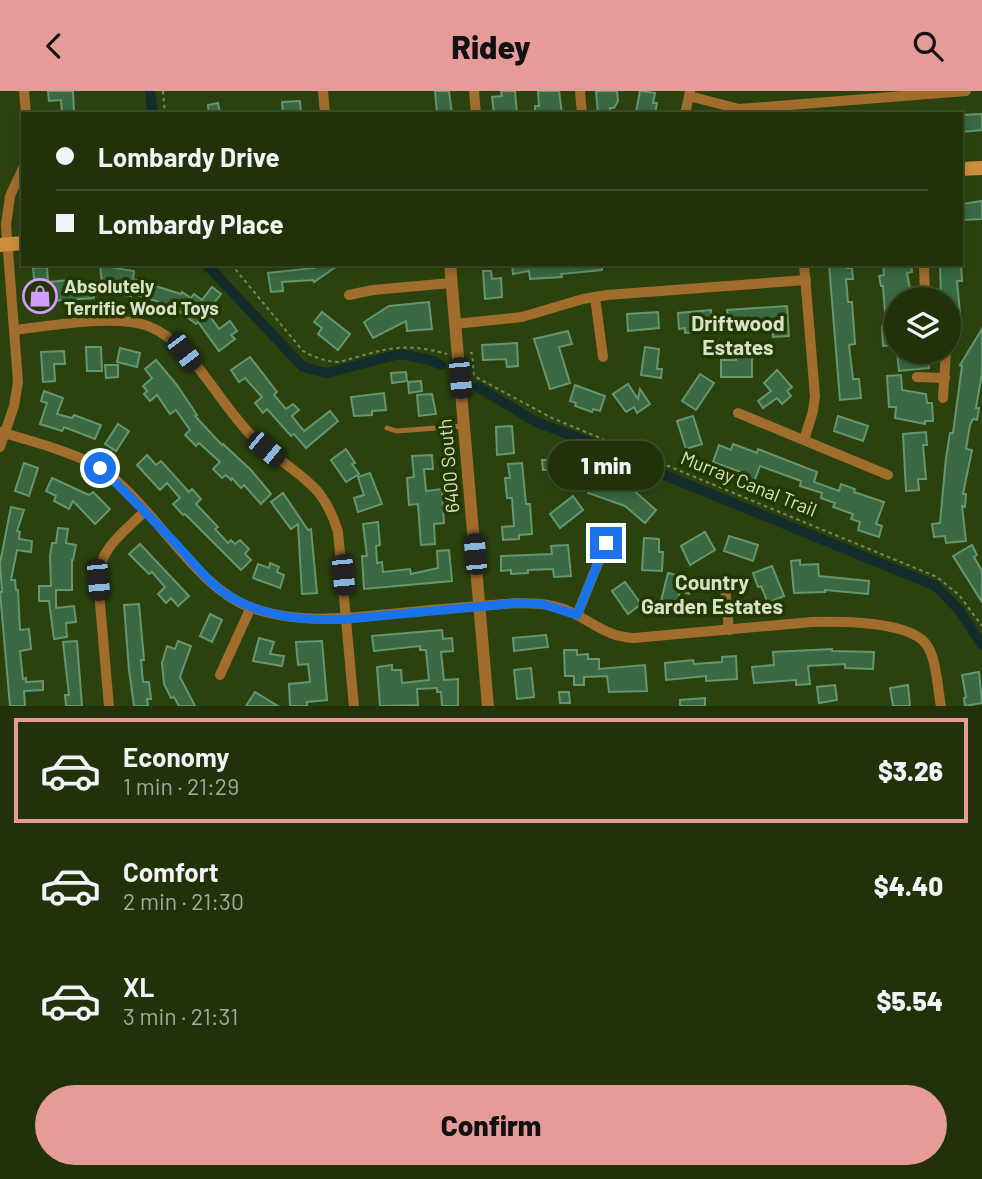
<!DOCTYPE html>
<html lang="en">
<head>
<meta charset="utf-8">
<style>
  :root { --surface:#21320a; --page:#2d3e18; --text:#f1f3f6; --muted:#a2aa9c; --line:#3e4d2b; --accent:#e69b98 }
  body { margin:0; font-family:Barlow,sans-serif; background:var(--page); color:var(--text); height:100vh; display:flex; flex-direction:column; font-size:26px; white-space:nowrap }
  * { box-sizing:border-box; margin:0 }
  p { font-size:23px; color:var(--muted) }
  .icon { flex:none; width:38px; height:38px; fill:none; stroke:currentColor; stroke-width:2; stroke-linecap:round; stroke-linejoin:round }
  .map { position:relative; height:615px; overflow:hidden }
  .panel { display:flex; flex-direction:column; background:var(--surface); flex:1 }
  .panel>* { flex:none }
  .top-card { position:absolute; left:21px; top:21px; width:942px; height:154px; border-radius:0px; box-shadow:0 4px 10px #0003,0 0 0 2px var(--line); display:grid; align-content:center; height:154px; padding:0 35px; background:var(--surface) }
  .controls { position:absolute; left:884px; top:196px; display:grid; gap:14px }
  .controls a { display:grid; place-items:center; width:77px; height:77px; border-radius:50%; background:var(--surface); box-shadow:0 4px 10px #0003,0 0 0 2px var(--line); font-size:35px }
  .end { position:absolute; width:32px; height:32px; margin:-16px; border:9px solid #1a73e8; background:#fff; box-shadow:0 0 0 4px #fff }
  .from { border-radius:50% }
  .bubble { position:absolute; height:49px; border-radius:24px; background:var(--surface); box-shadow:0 4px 10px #0003,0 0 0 2px var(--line); font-size:23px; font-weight:800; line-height:49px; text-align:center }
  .car { position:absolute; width:21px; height:42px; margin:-21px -10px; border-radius:9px; box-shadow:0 0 5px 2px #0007; background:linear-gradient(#222 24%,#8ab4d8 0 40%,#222 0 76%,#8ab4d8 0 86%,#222 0) }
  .top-card b { display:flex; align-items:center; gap:24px; height:66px; font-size:26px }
  .top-card b+b { border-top:2px solid var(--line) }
  .top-card i { width:18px; height:18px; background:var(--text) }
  ul { padding:12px 0 0; list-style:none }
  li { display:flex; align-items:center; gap:21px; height:105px; margin:0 14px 10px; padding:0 21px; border:4px solid transparent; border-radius:0px }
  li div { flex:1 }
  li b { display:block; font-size:26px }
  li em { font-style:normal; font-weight:800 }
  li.on { border-color:var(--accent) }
  li>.icon { width:63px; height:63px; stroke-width:1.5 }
  .button { display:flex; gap:14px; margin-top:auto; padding:14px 35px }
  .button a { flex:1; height:80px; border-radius:42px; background:var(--accent); color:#111; font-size:28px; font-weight:800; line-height:80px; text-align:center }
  header { display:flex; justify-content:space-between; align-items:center; height:91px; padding:0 35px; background:var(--accent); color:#111; font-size:32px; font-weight:800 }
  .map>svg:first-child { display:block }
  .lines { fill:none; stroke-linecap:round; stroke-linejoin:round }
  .canal { stroke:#122d2b; stroke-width:10 }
  .building { fill:#396843; stroke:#65966e; stroke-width:2 }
  .path { stroke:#76885f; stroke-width:2; stroke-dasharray:3.5 3.5; stroke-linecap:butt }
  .service { stroke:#a06d2d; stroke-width:5 }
  .minor { stroke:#a06d2d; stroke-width:10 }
  .tertiary { stroke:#a06d2d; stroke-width:12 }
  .secondary { stroke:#ce8d3c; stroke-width:14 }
  .route { stroke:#1a73e8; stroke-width:9 }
  .labels { text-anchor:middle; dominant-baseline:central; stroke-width:7; stroke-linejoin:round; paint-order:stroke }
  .poi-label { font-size:19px; font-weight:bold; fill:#d5e3c8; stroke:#233701; text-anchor:start }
  .street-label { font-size:19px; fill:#d5e3c8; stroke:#233701 }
  .neighbourhood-label { font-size:21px; font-weight:bold; fill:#d5e3c8; stroke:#233701 }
</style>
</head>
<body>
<header><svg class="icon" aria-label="back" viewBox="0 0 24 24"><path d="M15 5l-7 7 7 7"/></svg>Ridey<svg class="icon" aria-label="search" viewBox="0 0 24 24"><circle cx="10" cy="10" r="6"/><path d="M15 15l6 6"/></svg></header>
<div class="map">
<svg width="982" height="616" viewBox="0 0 982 616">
  <rect width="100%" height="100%" fill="#2c420e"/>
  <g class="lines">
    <g class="canal">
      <path d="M150,0l3,23"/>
      <path d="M206,173l97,103 24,6 73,-19 30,6 11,5"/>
      <path d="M478,296l58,35 81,30 45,22 274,112 23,24 23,35"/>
    </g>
  </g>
  <g class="building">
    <path d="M48,0h25l1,21 -12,1 -1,-13 -12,1z"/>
    <path d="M435,0h14l3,23h-15z"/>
    <path d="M501,0h14l2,23h-23l-2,-17 10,-1z"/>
    <path d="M538,0h21l3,23h-27v-8h4z"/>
    <path d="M596,0h21l1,10 -4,7h-4v6h-12z"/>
    <path d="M640,0l15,2 -2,10h4l-2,11 -19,-2z"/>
    <path d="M300,10l1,13h-18l-1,-12z"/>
    <path d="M218,12l2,11h-11l-1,-9z"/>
    <path d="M982,23v16l-19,2 -1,-17z"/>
    <path d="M982,110v18l-21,1v-16z"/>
    <path d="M100,173h14v4l20,3 -1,8 48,15 1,-2 9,6 3,-4 8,6 10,-13 9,7 -14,18 12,17 11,-8 7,10 -6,4 4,4 -16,12 -21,-29 -2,2 -24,-18 -41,-13v3l-14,-2 1,-11 -16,2z"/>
    <path d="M312,173h28l-26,18 -1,-2 -31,2 1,9 -12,1 -3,-19 46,-5z"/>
    <path d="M512,173h90v6l-41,4 1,3 -32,2 -1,-8 -16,3z"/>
    <path d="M829,173h17l1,4h5l1,11h-7l2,23h4l3,42 -6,1 4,34h6l2,19 -21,2z"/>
    <path d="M883,173h28l1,8 -5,1 5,26h-16v46l-13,1 -1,-20 4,-1 -3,-39h-2l-2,-10 5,-1z"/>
    <path d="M940,173h21l1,17h-5l3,32 -12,1v-15h-7z"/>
    <path d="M47,176l1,15 33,-3v5l12,-1 1,15 -58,4 -3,-34z"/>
    <path d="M483,180h8l1,8 9,-1 1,19 -17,2z"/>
    <path d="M429,211l3,27 -25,2 -1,-10 -33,17 -9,-16 25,-16z"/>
    <path d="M787,215l2,30 -16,1 -1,-15 -44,3 -1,-15z"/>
    <path d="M711,219l1,16 -13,1v5l-14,1v-5l-6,1 -1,-16z"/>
    <path d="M322,221l28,22 -12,16 -20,-16 4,-6 -8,-6z"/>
    <path d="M658,221l1,16 -31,3 -1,-17z"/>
    <path d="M982,238v44l-6,35h3l-2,12 -4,-1 -3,6 -4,24 6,1 -9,44h3l-1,13 -3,-1 4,35 -20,2 -1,-7 -11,1 -2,-13 8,-1 6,-65 4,-25h3l9,-67 -2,-1z"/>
    <path d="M568,240l4,13 -13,3 11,36 -20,6 -16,-50z"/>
    <path d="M517,252l1,23 -11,1 -1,-8 -23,1 -1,-15z"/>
    <path d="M86,256h15l1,24h-15z"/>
    <path d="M645,256l14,2 -2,20h5l-1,9 -20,-3z"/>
    <path d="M120,257l20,5 -3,14 -20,-5z"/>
    <path d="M64,260l1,13h-11l1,17 -12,1 -2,-30z"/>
    <path d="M897,261h30l2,16 -30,3z"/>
    <path d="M736,262h16v24h-31v-17h15z"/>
    <path d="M250,266l27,35 -3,3 12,14 7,-5 6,6 -7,6 12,15 26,-20 8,10 -32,27 -12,-14 -3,2 -24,-27 -4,4 -8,-10 7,-6 -17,-19 -6,4 -8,-12z"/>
    <path d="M156,269l21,25 20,30 -2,1 27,29 1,-1 28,26 20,24 -10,10 -17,-19 -3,3 -9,-10 -1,2 -5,-5 -4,3 -9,-9 7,-7 -21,-19 -3,3 -11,-11 5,-5 -14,-20 -6,4 -13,-19 -7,6 -6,-7 3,-3 -4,-5 9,-8 -7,-9z"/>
    <path d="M105,274h13v12l-12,1z"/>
    <path d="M777,279l15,17 -5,4 4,5 -9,8 -5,-6 -14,10 -5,-7 13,-10 -7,-8z"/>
    <path d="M406,281l1,9 -15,2 -1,-10z"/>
    <path d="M700,283l14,9 -18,27 -14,-9z"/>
    <path d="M901,284l1,15 24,4 1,9h5l1,18h-8v3l-30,-6 1,-11h-7l-2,-31z"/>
    <path d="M421,290l1,10 -13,2 -1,-11z"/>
    <path d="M628,293l10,15 2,-10 10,15 -13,9 -3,-6 -8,5 -13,-18z"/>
    <path d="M575,294l30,11 -5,15 -7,-2 -1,3 -17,-6 1,-3 -6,-2z"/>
    <path d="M44,300l19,7 -6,16 15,4 2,-3 27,10 -6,14 -31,-12 -2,4 -22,-7 7,-21 -6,-2z"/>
    <path d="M384,302l2,17 -14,1v4l-18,1 -3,-19z"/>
    <path d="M432,303l4,20 -17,2 -2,-21z"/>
    <path d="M693,325l9,28 -16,5 -9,-28z"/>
    <path d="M838,325l30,10 -5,15 -29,-10z"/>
    <path d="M118,333l11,7 -13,20 -11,-7z"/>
    <path d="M512,335l2,27 -17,2 -1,-28z"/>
    <path d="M926,341l1,13h-4l3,34h-8l1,11 -13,1 -3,-57z"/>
    <path d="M733,353l24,9 1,-4 59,23 -3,10 25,9 2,-7 14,5 -1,3 30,10 -8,22 6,2 -3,11 -21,-7 2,-8 -9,-3 2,-5 -20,-7 2,-4 -14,-5 1,-5 -22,-7 1,-5 -41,-15 -9,24 -12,-4 5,-13 -31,-11 6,-17 12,5z"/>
    <path d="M346,358l9,14 -3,1 7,10 -13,8 -15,-22z"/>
    <path d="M147,364l9,10 5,-4 28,31 3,-3 9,10 -5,5 22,23 -3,2 13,14 3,-3 4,4 5,-4 9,9 -4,5 6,6 -10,10 -56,-56 -2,1 -10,-11 7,-6 -13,-15 -7,7 -23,-25z"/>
    <path d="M432,364l1,14h-9l2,22 16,-2 2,34 -10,1 1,20 -14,1 -3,-41 -9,1 -2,-27 7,-1 -2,-21z"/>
    <path d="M559,368l1,10 -17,1 -1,-10z"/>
    <path d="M24,372l14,5 -9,28 -14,-5z"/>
    <path d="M522,372l4,41h4l2,30 -13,1v4l-16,1 -1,-13 12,-1 -2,-28h-5l-2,-20h5l-2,-14z"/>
    <path d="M370,382l12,31 -24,8 -4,-14 10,-3 -6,-18z"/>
    <path d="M595,383l35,13 26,23 -11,13 -20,-17 -37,-13z"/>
    <path d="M52,387l37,17 4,-3 17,17 -15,15 -22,-23 -4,8 -15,-8 2,-5 -10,-5z"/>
    <path d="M283,402l25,37 3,-1 6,64 -15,1 -4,-70 -7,5 -20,-27z"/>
    <path d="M573,405l10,14 -23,18 -10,-14z"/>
    <path d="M11,416l13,3 -7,21 3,1 -1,7 13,2 -1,11 -14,-2 -6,30h4l1,10h2l2,40 9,-1 2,20 -11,2 3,28 3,-1v4l17,-1v9l-19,1 1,15h-15l-10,-114h2l-2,-29z"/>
    <path d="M378,431l2,23 -4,1 1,17 5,-1 1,10 27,-3 1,5 27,-6 -1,-17 12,-1 3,31 -88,8 -2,-33h5l-4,-32z"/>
    <path d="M58,437l10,1 -2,14 10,2 -3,15h-1v30h-16v18l18,-2 2,16 -10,1 1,14 -13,2 -5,-38h-10v-15h12l-1,-30 2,-13h4z"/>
    <path d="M705,441l10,18 -25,15 -9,-19z"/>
    <path d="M729,445l29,9 -5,16 -29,-10z"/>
    <path d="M644,447l15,1v13h4l-1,19 -20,-1z"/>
    <path d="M140,453l49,52 -11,10 -7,-8 -5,5 -8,-9 7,-7 -13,-15 -3,2 -20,-20z"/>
    <path d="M568,454l3,31 -17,1 -1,-8 -25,1v3l-17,1v-4l-10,1v-15l51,-2 -1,-8z"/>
    <path d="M972,454l5,10 -3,2 8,14v31l-29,-46z"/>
    <path d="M800,469v5l18,-1 1,12 50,5 -1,13 -43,-4v2l-31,1 -3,-32z"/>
    <path d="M270,472l9,4 -2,5 7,3 -4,13 -27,-10 5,-14 11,4z"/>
    <path d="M772,475l12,30 -16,7 -7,-17 -3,1 -5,-14z"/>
    <path d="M668,482l25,6 -4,15 -9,-3 -3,14 -16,-4z"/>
    <path d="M625,491l16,22 -13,10 -16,-23z"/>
    <path d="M139,513l5,56h-3l2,22h6l2,17h-4l1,7h-14l-5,-36 -5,-65z"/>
    <path d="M210,523l12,6 -10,22 -12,-6z"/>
    <path d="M442,539l1,9 9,-1 1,13 -12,1 3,28 14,-1v27h-16l-1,-14h-4v-4l-20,1 1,16 -38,1 -3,-39 15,-2v5h9l1,13 27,-3 -3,-30h-6v-4l-46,5 -2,-15z"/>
    <path d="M546,544l2,12 -34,4 -1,-13z"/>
    <path d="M259,547l15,4 -4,12 14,2 -2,10 -29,-5z"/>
    <path d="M77,550l5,65h-16l-1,-11h4l-6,-53z"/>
    <path d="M178,550l13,5 -11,31 15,29h-16l-5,-9 -3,1 -7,-14 -2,-21 5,-17 8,3z"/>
    <path d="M322,550l5,59 -20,2v4h-17l-1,-22 21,-2 -2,-18 -10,1 -2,-23z"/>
    <path d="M832,558v2l42,1 -1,17 -28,-1v-4l-37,2 2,18 -14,1v-5l-42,3 -2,-16 22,-2 -1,-13z"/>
    <path d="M564,559h13v5l11,-1v5h11v10l46,-4 2,26 -38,1 -2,-16 -23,1v8h-10v-9h-9z"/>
    <path d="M736,565l1,23 -31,2v-5l-40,4 -1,-17 28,-3 1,4 28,-2v-5z"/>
    <path d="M531,577l3,29 -17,2 -3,-29z"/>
    <path d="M979,581l3,31 -17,3 -1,-8 2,-1 -4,-22z"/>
    <path d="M835,594l2,15 -18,3 -2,-16z"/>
    <path d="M908,594l2,21h-17l-3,-18z"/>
    <path d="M255,601l23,14h-32z"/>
    <path d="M559,601h10l1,11h-10z"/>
    <path d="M705,607v8h-25v-6z"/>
  </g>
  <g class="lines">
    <g class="path">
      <path d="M163,0l2,23"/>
      <path d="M231,173l72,87c11,6 23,11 36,11 44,-12 62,-21 108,-8"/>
      <path d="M470,262h2l2,23 78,42 385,159 22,18 23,31"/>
    </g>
    <path class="service" d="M387,337l9,3 68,-5"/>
    <g class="minor">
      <path d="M24,0l2,23"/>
      <path d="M323,0l2,23"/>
      <path d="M474,0l2,23"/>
      <path d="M580,0l2,23"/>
      <path d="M689,5l50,13 227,-18"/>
      <path d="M685,23l5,-22"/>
      <path d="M924,173l1,35"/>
      <path d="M349,204l24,-5 78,-7"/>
      <path d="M595,206l8,60"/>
      <path d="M455,233l67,-7 61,-18 24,-4 199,-15"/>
      <path d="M14,239c37,-4 100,-16 134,-4 45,17 71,79 106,112 20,20 47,34 65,55 9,12 15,25 19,39l16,175"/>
      <path d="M917,286l28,1"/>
      <path d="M943,307l3,-46"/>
      <path d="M738,322l150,62"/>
      <path d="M0,341c28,8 76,21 100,36 53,35 93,119 152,140 49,17 97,10 148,5 39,-4 78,-7 117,-10 21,0 41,1 60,12 20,11 33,22 57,23l178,-16c26,-1 97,-1 114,22 10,12 12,46 15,63"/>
      <path d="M804,349l9,-29 2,-15 -11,-132"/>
      <path d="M0,356l14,-41 4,-24 -12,-157 4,-29 13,-28"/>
      <path d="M725,497l4,42"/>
      <path d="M577,524l29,-72"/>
      <path d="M220,584l31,-68"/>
      <path d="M109,616l-11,-127c1,-32 26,-48 47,-69"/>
    </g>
    <path class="tertiary" d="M450,173l38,443"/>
    <g class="secondary">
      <path d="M961,78l21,-1"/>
      <path d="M0,154l23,-2"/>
    </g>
  </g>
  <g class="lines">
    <path class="route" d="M100,377c27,25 52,51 77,77 18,19 35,43 59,55 34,18 73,21 111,19l170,-16 25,1 35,11 29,-72"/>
  </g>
  <defs>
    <g id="shop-ring" transform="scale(1.75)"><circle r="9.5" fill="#233701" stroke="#d29cfd" stroke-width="1.5"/><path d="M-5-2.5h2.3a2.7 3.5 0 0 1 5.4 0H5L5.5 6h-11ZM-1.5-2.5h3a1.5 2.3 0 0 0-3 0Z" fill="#d29cfd"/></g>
  </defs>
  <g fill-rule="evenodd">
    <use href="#shop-ring" x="40" y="205"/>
  </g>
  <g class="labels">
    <g class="poi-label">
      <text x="64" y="194">Absolutely<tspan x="64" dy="22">Terrific Wood Toys</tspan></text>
    </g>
    <g class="street-label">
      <text transform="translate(448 375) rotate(-95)">6400 South</text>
      <text transform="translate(749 392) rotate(22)">Murray Canal Trail</text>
    </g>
    <g class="neighbourhood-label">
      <text x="738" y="231">Driftwood<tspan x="738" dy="24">Estates</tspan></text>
      <text x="712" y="490">Country<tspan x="712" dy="24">Garden Estates</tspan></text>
    </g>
  </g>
</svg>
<div class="controls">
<a><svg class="icon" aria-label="layers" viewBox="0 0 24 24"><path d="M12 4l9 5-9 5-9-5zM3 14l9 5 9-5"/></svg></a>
</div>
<i class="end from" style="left:100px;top:377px"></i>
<i class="end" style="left:606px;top:452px"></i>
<div class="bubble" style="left:548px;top:350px;width:116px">1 min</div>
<i class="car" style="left:184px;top:261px;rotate:143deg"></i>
<i class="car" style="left:460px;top:287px;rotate:175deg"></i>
<i class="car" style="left:266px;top:358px;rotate:130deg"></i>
<i class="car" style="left:475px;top:463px;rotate:355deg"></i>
<i class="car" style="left:343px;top:484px;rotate:175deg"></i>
<i class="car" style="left:98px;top:489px;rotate:175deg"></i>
<div class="top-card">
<b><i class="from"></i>Lombardy Drive</b>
<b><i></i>Lombardy Place</b>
</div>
</div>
<section class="panel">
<ul>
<li class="on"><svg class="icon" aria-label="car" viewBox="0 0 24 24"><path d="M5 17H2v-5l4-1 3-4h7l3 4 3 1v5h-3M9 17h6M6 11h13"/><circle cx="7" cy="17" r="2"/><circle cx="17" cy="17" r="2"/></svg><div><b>Economy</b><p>1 min · 21:29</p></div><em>$3.26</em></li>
<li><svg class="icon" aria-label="car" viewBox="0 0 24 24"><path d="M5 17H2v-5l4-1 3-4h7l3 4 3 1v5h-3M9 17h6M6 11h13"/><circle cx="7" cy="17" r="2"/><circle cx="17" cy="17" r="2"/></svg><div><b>Comfort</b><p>2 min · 21:30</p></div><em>$4.40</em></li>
<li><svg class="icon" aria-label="car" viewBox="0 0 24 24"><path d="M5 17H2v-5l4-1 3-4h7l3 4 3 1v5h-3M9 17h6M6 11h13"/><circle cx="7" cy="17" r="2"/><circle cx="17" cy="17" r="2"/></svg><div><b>XL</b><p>3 min · 21:31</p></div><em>$5.54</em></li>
</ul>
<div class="button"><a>Confirm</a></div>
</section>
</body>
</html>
